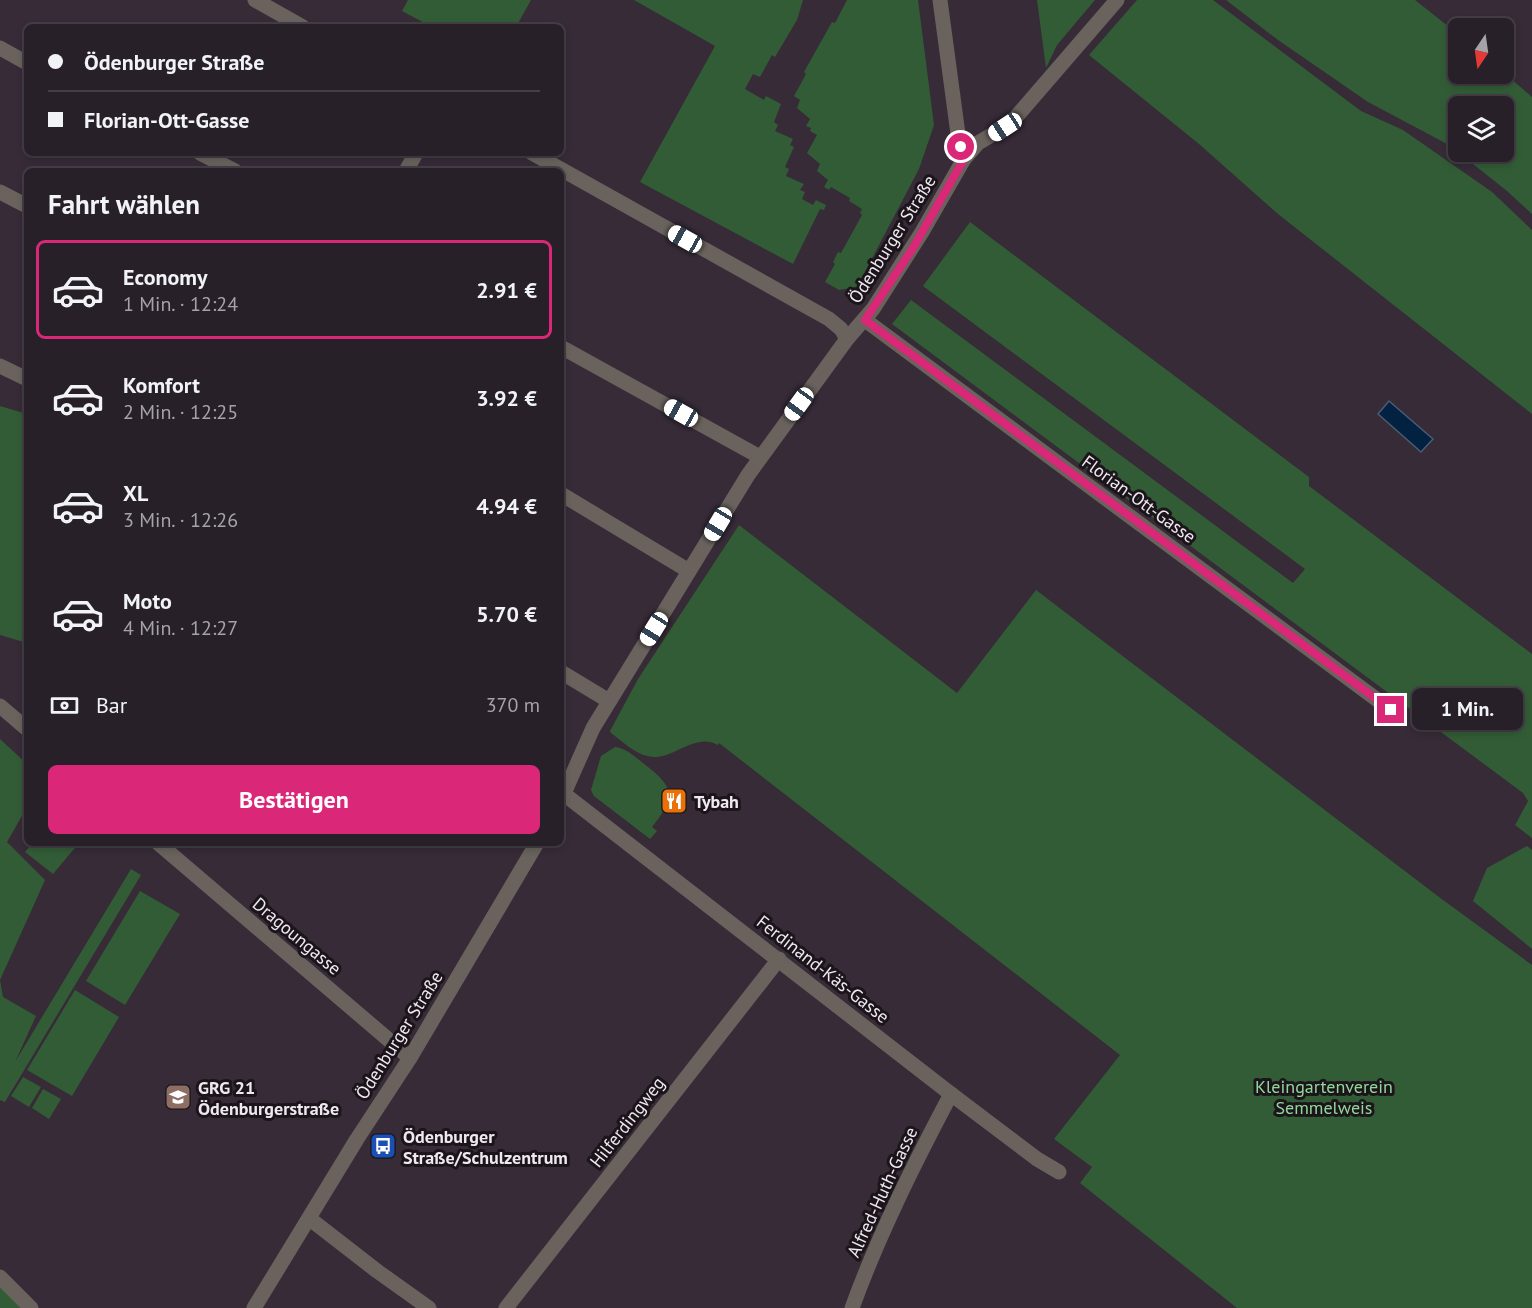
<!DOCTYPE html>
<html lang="de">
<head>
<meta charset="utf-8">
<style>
  :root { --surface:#282029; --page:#302831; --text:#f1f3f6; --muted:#a5a3a8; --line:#443e46; --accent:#db2777 }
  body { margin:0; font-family:"PT Sans",sans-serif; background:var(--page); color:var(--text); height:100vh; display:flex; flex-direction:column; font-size:22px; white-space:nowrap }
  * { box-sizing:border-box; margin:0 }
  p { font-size:20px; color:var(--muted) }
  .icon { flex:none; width:33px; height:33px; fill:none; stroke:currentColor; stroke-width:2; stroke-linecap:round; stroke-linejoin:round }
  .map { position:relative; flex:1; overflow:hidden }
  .drawer { position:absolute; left:24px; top:168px; width:540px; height:678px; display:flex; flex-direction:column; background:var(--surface); border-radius:9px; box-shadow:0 3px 9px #0003,0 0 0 2px var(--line) }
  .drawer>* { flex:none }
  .banner { position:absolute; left:24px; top:24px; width:540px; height:132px; border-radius:9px; box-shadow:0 3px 9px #0003,0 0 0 2px var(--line); display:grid; align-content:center; height:132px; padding:0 24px; background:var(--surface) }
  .needle { width:39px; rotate:193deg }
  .buttons { position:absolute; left:1448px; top:18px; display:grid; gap:12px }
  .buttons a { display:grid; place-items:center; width:66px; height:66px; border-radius:9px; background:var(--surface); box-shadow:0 3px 9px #0003,0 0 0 2px var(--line); font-size:30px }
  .end { position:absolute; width:27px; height:27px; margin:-14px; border:8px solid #db2777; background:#fff; box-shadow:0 0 0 3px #fff }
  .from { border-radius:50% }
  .bubble { position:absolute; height:42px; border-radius:9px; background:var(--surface); box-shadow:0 3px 9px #0003,0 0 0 2px var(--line); font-size:20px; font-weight:700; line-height:42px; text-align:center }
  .car { position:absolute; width:18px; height:36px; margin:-18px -9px; border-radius:8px; box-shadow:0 0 4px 2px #0007; background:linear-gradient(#fff 24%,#345 0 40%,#fff 0 76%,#345 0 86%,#fff 0) }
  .banner b { display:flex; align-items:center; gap:21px; height:57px; font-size:22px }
  .banner b+b { border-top:2px solid var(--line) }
  .banner i { width:15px; height:15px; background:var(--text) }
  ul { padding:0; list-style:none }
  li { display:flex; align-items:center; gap:18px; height:99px; margin:0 12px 9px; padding:0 12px; border:3px solid transparent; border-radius:9px }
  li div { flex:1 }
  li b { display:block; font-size:22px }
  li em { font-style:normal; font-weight:700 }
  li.current { border-color:var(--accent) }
  li>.icon { width:54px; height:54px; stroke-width:1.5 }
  h2 { padding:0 24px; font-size:27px; line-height:72px }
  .pay { display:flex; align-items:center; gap:15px; height:66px; padding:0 24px; font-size:22px }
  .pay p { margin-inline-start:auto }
  .button { display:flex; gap:12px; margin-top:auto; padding:12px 24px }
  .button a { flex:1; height:69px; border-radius:9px; background:var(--accent); color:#fff; font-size:24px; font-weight:700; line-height:69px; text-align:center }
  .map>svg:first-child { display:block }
  .green { fill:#325c36; fill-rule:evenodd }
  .water { fill:#032140; stroke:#4a5d75; stroke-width:1.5 }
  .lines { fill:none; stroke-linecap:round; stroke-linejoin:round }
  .minor { stroke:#69625d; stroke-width:15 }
  .route { stroke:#db2777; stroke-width:8 }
  .labels { text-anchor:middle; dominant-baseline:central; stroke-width:6; stroke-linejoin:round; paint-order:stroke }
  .street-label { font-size:18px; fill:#f0e8f0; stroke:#1b151b }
  .poi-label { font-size:18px; font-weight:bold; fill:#f0e8f0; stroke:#1b151b; text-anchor:start }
  .park-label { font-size:18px; fill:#91d898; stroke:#1b151b }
</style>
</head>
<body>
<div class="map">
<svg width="1532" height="1308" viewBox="0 0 1532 1308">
  <rect width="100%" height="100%" fill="#362b37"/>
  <g class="green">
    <path d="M408,0h123l-15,27h-84l-30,-16z"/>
    <path d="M634,0h169l-6,20 -22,37 -3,-2 -12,22 -7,-3 -8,15 19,11 2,-4 15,8 -7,18 4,3 -3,6 18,8 -3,6 4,2 -9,20 4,2 -3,7 18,8 -4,6 5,2 -3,7 11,6 3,-5 10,5 -2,5 -4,-1 -27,55 -153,-82 75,-136z"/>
    <path d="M847,0h71l16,125 -15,44 -62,118 -18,3 -14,-8 10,-18 -2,-2 5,-10 3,1 21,-38 -2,-2 2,-4 -13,-8 1,-3 -19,-11 -2,3 -5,-3 4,-7 -11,-9 3,-7 -13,-11 10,-18 -7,-4 1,-3 -5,-2 4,-7 -13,-11 3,-8 -6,-4 12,-22 -2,-2 28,-50 3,1z"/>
    <path d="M1037,0h58l-38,45 -11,23z"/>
    <path d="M1137,0h76l148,111 42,19 89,62 40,38v184l-254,-200 -79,-70 -110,-89z"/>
    <path d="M1226,0h189l43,34v40h45v-2l29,25v117l-25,-23 -58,-46 -81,-43 -90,-62zM1458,106h45v46h-45z"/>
    <path d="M970,222l339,255v9l223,168v184l-17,-13 13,-24 -5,-8 -631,-469 19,-24 382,283 12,-14 -382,-283z"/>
    <path d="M0,406l27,8v229l-27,-8z"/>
    <path d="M739,525l218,168 79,-103 407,310 89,65v343h-295l-157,-125 12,-16 -38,-28 66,-84 -401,-312 -1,2c-24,-14 -47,18 -71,11 -13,-3 -25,-15 -36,-23l-1,-2 28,-52z"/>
    <path d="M0,739l27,25v43l-20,35 38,38 -45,100 3,17 33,19 -21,46 116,-193 10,6 -136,227 -5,-2z"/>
    <path d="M615,747c11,1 19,9 28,16 30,23 35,32 9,64l5,4 -7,8 -56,-43 -3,-6 10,-34z"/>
    <path d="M33,843h46l-26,31 -28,-22z"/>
    <path d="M1527,846l5,4v99l-59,-48 14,-33z"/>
    <path d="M140,891l40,23 -55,91 -39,-24z"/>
    <path d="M75,990l44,27 -47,79 -45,-26z"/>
    <path d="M23,1077l18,10 -12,20 -18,-11z"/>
    <path d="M43,1089l18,10 -12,20 -17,-11z"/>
    <path d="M0,1282l23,26h-23z"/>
  </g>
  <path class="water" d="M1389,401l44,38 -12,13 -43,-38z"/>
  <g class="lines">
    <g class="minor">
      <path d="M255,0l48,27"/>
      <path d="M940,0l18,134 6,25"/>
      <path d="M0,48l27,15"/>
      <path d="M200,153l35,18"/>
      <path d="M532,153l297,166 12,10 6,10"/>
      <path d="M406,171l10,-18"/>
      <path d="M0,192l27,14"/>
      <path d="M865,320l526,390"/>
      <path d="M561,347l199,110"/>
      <path d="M0,366l27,13"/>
      <path d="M561,494l128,77"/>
      <path d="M561,672l48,29"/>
      <path d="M0,706l27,23"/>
      <path d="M564,794l387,300 86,65 22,13"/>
      <path d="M561,800l32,-72 155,-253 99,-136 26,-30 49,-77 42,-73 14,-16 27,-16 11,-10 101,-117"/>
      <path d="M158,843l252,215"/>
      <path d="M310,1219l67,52 52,37"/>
      <path d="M0,1277l31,31"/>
      <path d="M254,1308l103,-169 53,-81 127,-215"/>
      <path d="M506,1308l273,-349"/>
      <path d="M852,1308c27,-74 62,-144 99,-214"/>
    </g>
  </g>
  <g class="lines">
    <path class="route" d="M961,147l3,12 -51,89 -48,72 526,390"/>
  </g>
  <defs>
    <g id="restaurant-square" transform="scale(1.35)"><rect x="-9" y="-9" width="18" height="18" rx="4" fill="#e8710a" stroke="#1b151b"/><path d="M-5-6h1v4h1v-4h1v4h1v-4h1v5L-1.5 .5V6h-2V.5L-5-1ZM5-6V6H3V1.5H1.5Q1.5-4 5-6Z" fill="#fff"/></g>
    <g id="school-square" transform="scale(1.35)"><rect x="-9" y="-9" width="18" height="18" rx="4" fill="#8d6e63" stroke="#1b151b"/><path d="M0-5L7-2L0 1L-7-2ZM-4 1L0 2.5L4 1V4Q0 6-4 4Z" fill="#fff"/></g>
    <g id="bus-square" transform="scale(1.35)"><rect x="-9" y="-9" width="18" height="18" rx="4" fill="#1a4fb4" stroke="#1b151b"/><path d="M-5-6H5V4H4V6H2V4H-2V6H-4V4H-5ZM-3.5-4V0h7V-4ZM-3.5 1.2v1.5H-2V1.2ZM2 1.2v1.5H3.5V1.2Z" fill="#fff"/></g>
  </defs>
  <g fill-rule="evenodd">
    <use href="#restaurant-square" x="674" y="801"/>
    <use href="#school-square" x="178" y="1097"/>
    <use href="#bus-square" x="383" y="1146"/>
  </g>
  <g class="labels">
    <g class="street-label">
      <text transform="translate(892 239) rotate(-58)">Ödenburger Straße</text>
      <text transform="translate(1139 499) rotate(36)">Florian-Ott-Gasse</text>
      <text transform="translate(297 936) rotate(40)">Dragoungasse</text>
      <text transform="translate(823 969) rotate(38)">Ferdinand-Käs-Gasse</text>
      <text transform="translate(399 1035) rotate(-58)">Ödenburger Straße</text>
      <text transform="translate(627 1122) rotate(-52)">Hilferdingweg</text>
      <text transform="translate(882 1192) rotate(-65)">Alfred-Huth-Gasse</text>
    </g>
    <g class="poi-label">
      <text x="694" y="801">Tybah</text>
      <text x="198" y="1087">GRG 21<tspan x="198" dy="21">Ödenburgerstraße</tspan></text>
      <text x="403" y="1136">Ödenburger<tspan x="403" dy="21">Straße/Schulzentrum</tspan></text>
    </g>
    <g class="park-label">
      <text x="1324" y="1086">Kleingartenverein<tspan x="1324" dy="21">Semmelweis</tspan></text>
    </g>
  </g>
</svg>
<div class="buttons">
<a><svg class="needle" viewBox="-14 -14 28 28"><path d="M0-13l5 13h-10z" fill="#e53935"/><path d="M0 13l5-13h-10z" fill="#a5a3a8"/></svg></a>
<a><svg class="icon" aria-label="layers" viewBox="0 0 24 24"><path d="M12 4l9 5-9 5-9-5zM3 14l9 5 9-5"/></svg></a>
</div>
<i class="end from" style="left:961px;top:147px"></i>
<i class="end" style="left:1391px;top:710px"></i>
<div class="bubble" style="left:1412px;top:688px;width:111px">1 Min.</div>
<i class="car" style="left:1005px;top:127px;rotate:237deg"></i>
<i class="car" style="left:685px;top:239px;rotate:299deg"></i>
<i class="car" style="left:799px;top:404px;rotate:216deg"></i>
<i class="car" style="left:681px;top:413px;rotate:299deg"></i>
<i class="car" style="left:718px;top:524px;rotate:211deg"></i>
<i class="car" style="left:654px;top:629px;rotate:212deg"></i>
<div class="banner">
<b><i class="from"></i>Ödenburger Straße</b>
<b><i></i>Florian-Ott-Gasse</b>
</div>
<section class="drawer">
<h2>Fahrt wählen</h2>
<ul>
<li class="current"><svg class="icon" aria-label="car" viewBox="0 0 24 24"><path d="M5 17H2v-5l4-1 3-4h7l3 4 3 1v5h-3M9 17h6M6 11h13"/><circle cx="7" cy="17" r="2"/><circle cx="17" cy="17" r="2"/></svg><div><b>Economy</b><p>1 Min. · 12:24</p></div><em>2.91 €</em></li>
<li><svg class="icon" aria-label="car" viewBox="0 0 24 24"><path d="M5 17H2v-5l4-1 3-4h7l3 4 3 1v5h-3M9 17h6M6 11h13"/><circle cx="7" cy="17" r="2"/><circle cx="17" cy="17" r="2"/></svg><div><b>Komfort</b><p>2 Min. · 12:25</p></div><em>3.92 €</em></li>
<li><svg class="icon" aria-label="car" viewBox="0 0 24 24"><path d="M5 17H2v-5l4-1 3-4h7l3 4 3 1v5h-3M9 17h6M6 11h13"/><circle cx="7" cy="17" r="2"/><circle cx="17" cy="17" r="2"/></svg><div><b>XL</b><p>3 Min. · 12:26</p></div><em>4.94 €</em></li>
<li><svg class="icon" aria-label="car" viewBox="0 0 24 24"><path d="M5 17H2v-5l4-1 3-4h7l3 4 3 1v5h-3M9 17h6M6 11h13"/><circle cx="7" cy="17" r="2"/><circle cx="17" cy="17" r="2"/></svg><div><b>Moto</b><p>4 Min. · 12:27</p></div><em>5.70 €</em></li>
</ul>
<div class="pay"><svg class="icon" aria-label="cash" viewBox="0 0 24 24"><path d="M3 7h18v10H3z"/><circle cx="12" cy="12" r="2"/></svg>Bar<p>370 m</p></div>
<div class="button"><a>Bestätigen</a></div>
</section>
</div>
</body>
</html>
